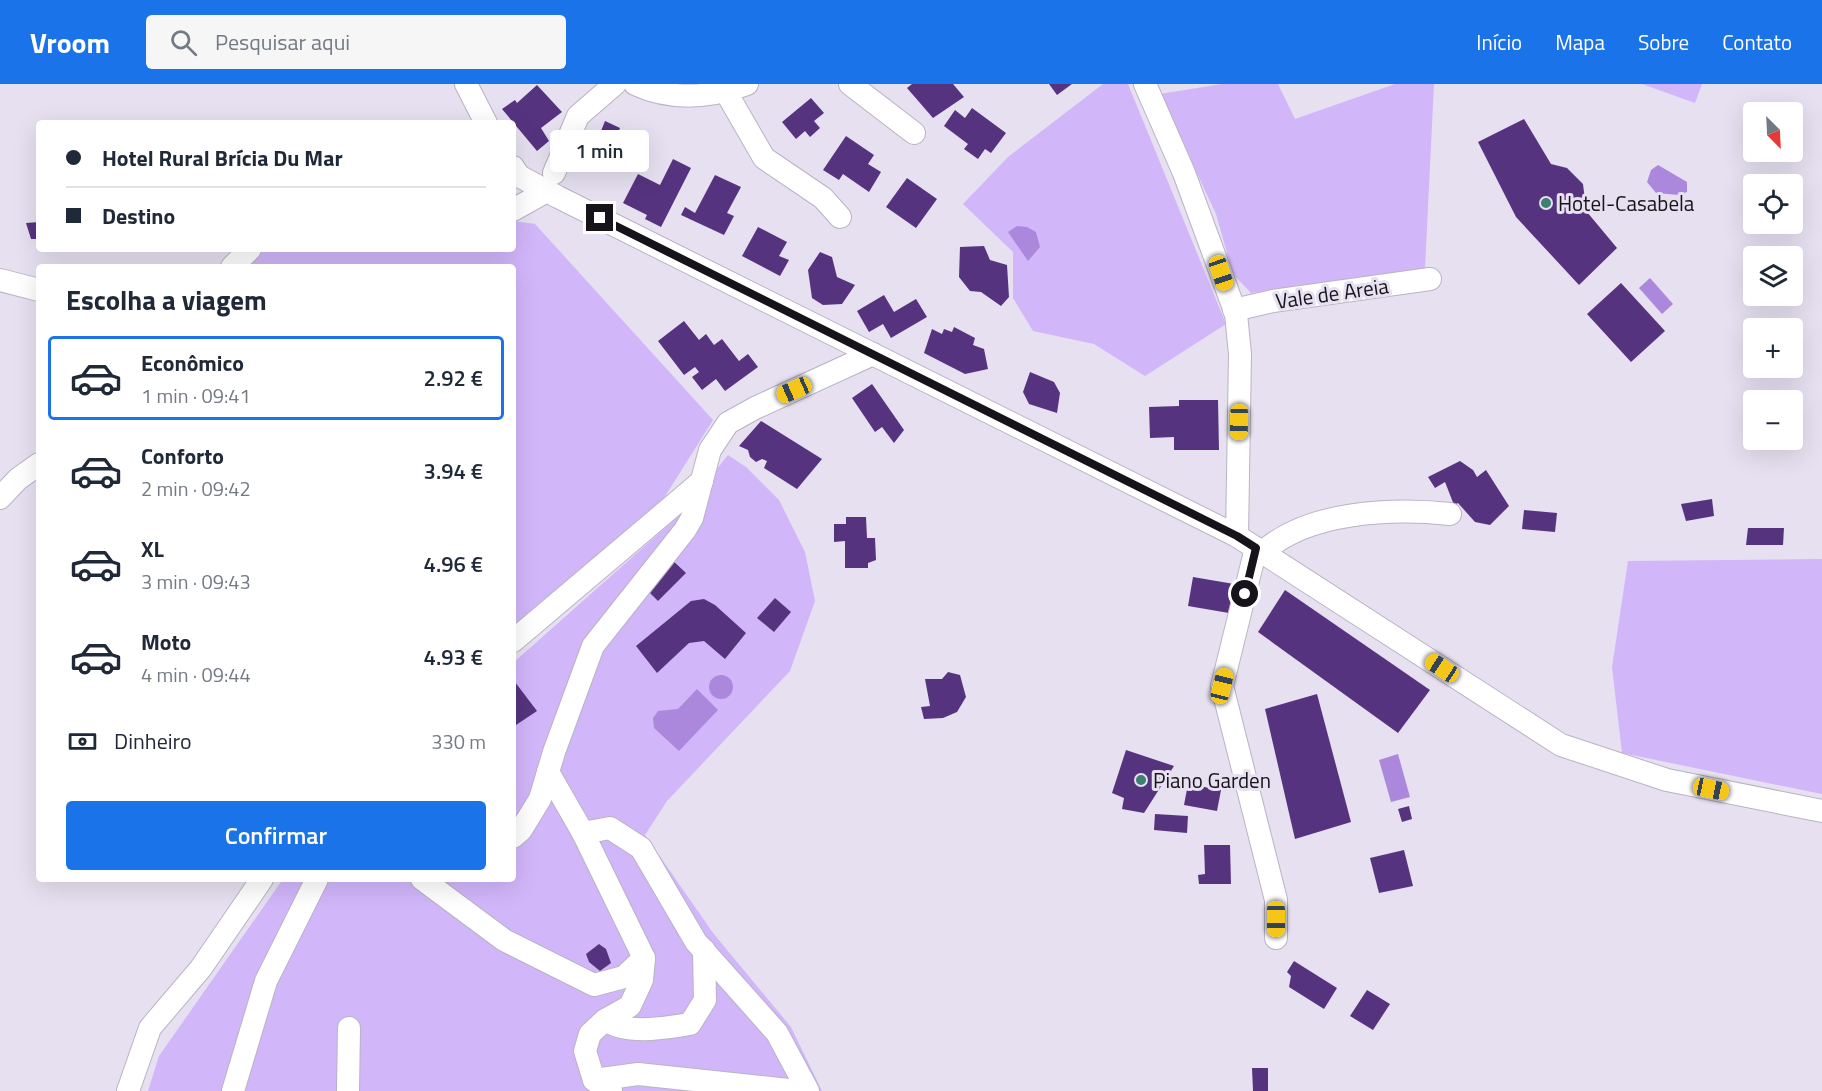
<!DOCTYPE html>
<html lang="pt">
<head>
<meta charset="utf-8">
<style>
  :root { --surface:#fff; --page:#f6f6f7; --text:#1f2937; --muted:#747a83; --line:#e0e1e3; --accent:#1a73e8 }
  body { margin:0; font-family:"Titillium Web",sans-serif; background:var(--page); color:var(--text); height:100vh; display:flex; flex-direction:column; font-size:22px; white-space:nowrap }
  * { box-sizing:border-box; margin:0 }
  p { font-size:20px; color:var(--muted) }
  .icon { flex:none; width:33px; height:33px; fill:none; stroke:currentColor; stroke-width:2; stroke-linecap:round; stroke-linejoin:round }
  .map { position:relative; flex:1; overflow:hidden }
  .sheet { position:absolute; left:36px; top:180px; width:480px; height:618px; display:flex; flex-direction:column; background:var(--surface); border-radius:6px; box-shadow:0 6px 24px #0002 }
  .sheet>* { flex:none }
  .banner { position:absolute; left:36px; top:36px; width:480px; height:132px; border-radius:6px; box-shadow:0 6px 24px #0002; display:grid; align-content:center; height:132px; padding:0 30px; background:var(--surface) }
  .needle { width:39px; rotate:156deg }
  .fabs { position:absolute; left:1743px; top:18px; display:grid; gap:12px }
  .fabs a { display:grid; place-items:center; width:60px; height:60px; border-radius:6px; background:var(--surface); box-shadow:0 6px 24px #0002; font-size:30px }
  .end { position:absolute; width:27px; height:27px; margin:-14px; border:8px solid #16141a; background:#fff; box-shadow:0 0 0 3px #fff }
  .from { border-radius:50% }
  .bubble { position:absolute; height:42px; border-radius:6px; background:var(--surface); box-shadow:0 6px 24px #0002; font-size:20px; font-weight:600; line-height:42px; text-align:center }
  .car { position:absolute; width:18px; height:36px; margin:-18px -9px; border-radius:8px; box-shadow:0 0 4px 2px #0007; background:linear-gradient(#f5c518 24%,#345 0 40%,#f5c518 0 76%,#345 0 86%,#f5c518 0) }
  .banner b { display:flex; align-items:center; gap:21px; height:57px; font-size:22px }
  .banner b+b { border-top:2px solid var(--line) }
  .banner i { width:15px; height:15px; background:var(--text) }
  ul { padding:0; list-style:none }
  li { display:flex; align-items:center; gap:18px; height:84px; margin:0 12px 9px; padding:0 18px; border:3px solid transparent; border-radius:6px }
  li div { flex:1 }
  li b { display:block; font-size:22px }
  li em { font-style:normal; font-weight:600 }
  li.selected { border-color:var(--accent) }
  li>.icon { width:54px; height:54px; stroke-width:1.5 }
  h2 { padding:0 30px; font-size:27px; line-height:72px }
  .pay { display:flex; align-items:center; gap:15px; height:66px; padding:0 30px; font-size:22px }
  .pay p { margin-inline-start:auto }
  .button { display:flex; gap:12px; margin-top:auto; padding:12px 30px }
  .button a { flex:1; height:69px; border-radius:6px; background:var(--accent); color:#fff; font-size:24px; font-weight:600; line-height:69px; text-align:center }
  header { display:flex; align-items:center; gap:36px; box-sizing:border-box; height:84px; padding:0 30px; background:var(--accent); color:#fff }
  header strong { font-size:28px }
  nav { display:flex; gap:33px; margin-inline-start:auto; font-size:21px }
  .search { width:420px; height:54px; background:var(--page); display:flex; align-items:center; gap:15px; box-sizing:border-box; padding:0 21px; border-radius:6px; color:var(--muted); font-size:22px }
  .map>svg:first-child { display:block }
  .green { fill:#d1b6fa }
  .water { fill:#ab88dc }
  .building { fill:#56337f }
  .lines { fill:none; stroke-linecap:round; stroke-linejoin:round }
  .minor-casing { stroke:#b9b3c3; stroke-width:24 }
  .minor { stroke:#fff; stroke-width:22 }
  .route { stroke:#16141a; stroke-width:8 }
  .poi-dot { fill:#3d7f70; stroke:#e6e0f0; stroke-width:2 }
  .labels { text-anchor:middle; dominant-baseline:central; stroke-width:6; stroke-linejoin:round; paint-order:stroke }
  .poi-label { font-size:21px; fill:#16141a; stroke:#e6e0f0; text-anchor:start }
  .street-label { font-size:21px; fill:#16141a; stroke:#e6e0f0 }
</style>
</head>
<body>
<header>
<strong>Vroom</strong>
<div class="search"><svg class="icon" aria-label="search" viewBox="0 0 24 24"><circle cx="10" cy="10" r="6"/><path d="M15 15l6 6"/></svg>Pesquisar aqui</div>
<nav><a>Início</a><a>Mapa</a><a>Sobre</a><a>Contato</a></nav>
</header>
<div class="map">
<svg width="1822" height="1007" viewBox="0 0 1822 1007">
  <rect width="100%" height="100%" fill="#e6e0f0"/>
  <g class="green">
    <path d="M1103,0h25l98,240 -81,52 -51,-32 -61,-13 -20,-33v-46l-50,-48 45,-47z"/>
    <path d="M1222,0h56l17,35 100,-35h39l-9,184 -174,25 -18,-19 -17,-60 -56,-120z"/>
    <path d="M1642,0h60l-7,19z"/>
    <path d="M513,137l22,3 178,196 -49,78 -151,128v-359h-268l19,-18h249z"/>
    <path d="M728,371l18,12 33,33 26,52 10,49 -25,70 -123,130 -22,34 68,98 78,94 31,64h-674l11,-35 124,-177h230v-216l169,-150z"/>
    <path d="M1822,475v235l-200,-41 -10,-86 16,-106z"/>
  </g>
  <g class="water">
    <path d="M1658,81l29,17v10l-8,3 -23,-2 -9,-11 4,-12z"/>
    <path d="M1017,142l10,1 9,5 4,15 -12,14 -20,-29z"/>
    <path d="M1650,194l23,26 -11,10 -23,-26z"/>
    <circle cx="721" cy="603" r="12"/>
    <path d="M697,605l21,21 -39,41 -25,-23 -1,-10 5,-7 20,-2z"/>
    <path d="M1398,670l12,43 -19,5 -12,-42z"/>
  </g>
  <g class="building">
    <path d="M912,0h41l11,13 -31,21 -26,-30z"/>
    <path d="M1049,0h23l-15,11z"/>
    <path d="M537,1l25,27 -21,16 8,13 -12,10 -35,-42 13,-9 2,3z"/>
    <path d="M811,14l13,15 -10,8 6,7 -10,9 -5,-6 -9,8 -14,-17z"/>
    <path d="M972,24l34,25 -15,20 -6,-4 -7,10 -14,-10 4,-5 -24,-18 11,-16 10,8z"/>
    <path d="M1524,35l27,45 16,4 16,16 2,16 -3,6 35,42 -38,37 -63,-68 -38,-75z"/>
    <path d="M605,37l15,7 -3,7 10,5 -10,20 -8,-4 -4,7 -24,-12 9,-19 9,4z"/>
    <path d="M846,52l28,19 -6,9 13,8 -12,20 -26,-18 -4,6 -16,-10z"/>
    <path d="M673,75l18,9 -30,59 -16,-8 2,-4 -24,-12 15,-29 22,11z"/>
    <path d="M715,91l26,12 -14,26 7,3 -10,19 -43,-20 4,-8 10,6z"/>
    <path d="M907,94l30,21 -21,29 -30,-21z"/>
    <path d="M39,138v17h-8l-5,-16z"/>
    <path d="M758,143l29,15 -8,14 10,4 -9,16 -38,-20z"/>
    <path d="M984,162l6,14 17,5 2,32 -8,9 -20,-14 -11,-1 -11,-14 1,-30z"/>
    <path d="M820,168l12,5 5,20 18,8 -13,19 -19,1 -11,-7 -4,-28z"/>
    <path d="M1621,199l44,48 -34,31 -44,-48z"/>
    <path d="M884,211l10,17 22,-13 11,18 -36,21 -8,-14 -14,8 -12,-21z"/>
    <path d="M684,237l15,19 7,-6 8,11 8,-6 17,22 9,-7 10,13 -33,24 -9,-12 -14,11 -10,-13 7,-5 -4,-5 -11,8 -26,-34z"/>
    <path d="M954,243l21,11 -2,7 11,4 4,20 -23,5 -41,-21 8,-24 10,5 2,-5 8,3z"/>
    <path d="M1030,288l24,10 6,11 -3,20 -28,-9 -6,-12z"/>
    <path d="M872,300l32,46 -10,13 -12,-16 -7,5 -23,-34z"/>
    <path d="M1179,316h39l1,50h-45v-13l-24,1 -1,-31 30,-1z"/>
    <path d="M761,337l61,38 -25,30 -33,-21 3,-7 -5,-2 -6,3 -6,-5 -2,-7 -9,-4z"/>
    <path d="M1460,377l13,9 4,7 9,-7 23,36 -19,19 -15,-3 -17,-19 -4,2 -9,-23 -10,6 -7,-11z"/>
    <path d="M1712,415l2,17 -28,5 -5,-17z"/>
    <path d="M1524,426l33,3 -2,19 -33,-3z"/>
    <path d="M846,433h20l1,21h8l1,22 -8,3v5h-23v-27l-11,1v-18h12z"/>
    <path d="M1748,444h36l-1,17h-37z"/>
    <path d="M670,474l16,15 -28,28 -15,-15z"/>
    <path d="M1193,493l41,7 -5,29 -41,-7z"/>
    <path d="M1285,506l145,100 -32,43 -140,-101z"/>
    <path d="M775,514l16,14 -17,20 -17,-14z"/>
    <path d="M704,515l11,6 31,28 -21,26 -21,-18 -15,2 -32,30 -21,-27 55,-45z"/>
    <path d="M948,588l12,3 6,22 -9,15 -14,6 -19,1 -3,-12 9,-1 -5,-27h17z"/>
    <path d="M515,598l22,29 -24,16v-43z"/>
    <path d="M1317,610l34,128 -56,17 -30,-130z"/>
    <path d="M1126,666l48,16 -30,47 -22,-4 2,-11 -12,-5z"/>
    <path d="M1188,700l33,6 -4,21 -33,-6z"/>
    <path d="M1409,722l3,13 -10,3 -4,-13z"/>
    <path d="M1155,730l33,2 -1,17 -33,-3z"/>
    <path d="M1204,761h26l1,39h-32l-1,-9 7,-1z"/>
    <path d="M1404,766l9,36 -34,7 -9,-35z"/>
    <path d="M599,860l7,5 5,14 -11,8 -11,-9 -3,-8z"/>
    <path d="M1294,877l43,27 -13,21 -35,-22 2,-11 -4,-4z"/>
    <path d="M1367,906l23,14 -17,26 -23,-14z"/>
    <path d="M1252,984h16v23h-15z"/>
  </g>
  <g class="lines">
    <g class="minor-casing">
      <g id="minor">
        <path d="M466,0l20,39"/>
        <path d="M635,0c37,17 75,14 112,0"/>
        <path d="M850,0l64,49"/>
        <path d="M1145,0l39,89 52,141 4,40 -3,182"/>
        <path d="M726,8l38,66 59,40 17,19"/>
        <path d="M513,83l6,9 39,21 679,339 324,209 106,35 155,31"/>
        <path d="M554,89l24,-57 37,-32"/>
        <path d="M513,126l34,-19"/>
        <path d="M232,183l18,-18"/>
        <path d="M0,196l39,10"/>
        <path d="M1234,226l39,-9 157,-22"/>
        <path d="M0,414l18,-19 21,-15"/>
        <path d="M1256,464l-34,138 54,214v38"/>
        <path d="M1263,468c45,-41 129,-44 187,-38"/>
        <path d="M513,557l189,-160"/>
        <path d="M548,688l35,61 61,125 -2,22 -12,26 -25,14 -15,14 -5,17 9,29 17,11"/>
        <path d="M583,749l27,-5 31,20 55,94 81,91 31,58"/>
        <path d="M513,753l8,-7 19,-31 14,-47 39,-106 92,-116 7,-12 18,-68 18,-27 27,-15 118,-54"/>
        <path d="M422,795l82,61 90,45 30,-8 20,-19"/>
        <path d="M605,936c23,15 59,8 85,4l15,-24 -1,-50"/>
        <path d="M594,996l44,-6 160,17"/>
        <path d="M128,1007l22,-63 51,-60 61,-89"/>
        <path d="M233,1007l33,-110 51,-102"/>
        <path d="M348,1007l1,-63"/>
      </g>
    </g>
    <use href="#minor" class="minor"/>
  </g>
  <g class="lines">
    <path class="route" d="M600,134l637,318 19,12 -11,46"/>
  </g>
  <g class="poi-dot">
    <circle cx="1546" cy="119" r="6"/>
    <circle cx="1141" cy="696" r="6"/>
  </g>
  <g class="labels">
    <g class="poi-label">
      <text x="1558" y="119">Hotel-Casabela</text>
      <text x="1153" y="696">Piano Garden</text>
    </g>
    <g class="street-label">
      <text transform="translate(1332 209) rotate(-8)">Vale de Areia</text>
    </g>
  </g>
</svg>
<div class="fabs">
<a><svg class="needle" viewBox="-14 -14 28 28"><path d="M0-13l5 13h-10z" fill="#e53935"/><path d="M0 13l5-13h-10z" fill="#747a83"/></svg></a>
<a><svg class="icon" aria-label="locate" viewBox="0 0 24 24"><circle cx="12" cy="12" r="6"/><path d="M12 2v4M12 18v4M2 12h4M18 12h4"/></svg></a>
<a><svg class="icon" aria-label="layers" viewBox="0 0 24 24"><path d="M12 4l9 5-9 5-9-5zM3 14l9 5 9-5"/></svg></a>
<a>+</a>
<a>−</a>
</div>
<i class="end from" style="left:1245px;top:510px"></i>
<i class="end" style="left:600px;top:134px"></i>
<div class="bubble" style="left:550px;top:46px;width:99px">1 min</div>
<i class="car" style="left:1221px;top:189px;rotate:161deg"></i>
<i class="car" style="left:794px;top:306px;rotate:246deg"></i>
<i class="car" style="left:1239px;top:338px;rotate:181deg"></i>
<i class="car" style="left:1442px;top:584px;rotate:303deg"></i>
<i class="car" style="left:1222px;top:602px;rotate:14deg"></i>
<i class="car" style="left:1711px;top:705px;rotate:102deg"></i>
<i class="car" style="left:1276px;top:835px;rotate:180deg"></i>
<div class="banner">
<b><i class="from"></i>Hotel Rural Brícia Du Mar</b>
<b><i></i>Destino</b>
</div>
<section class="sheet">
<h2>Escolha a viagem</h2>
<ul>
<li class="selected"><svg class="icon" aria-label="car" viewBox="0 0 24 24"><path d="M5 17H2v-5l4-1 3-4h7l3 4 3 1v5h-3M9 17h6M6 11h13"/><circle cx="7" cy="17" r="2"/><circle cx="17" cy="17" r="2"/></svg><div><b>Econômico</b><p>1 min · 09:41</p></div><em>2.92 €</em></li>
<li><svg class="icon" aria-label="car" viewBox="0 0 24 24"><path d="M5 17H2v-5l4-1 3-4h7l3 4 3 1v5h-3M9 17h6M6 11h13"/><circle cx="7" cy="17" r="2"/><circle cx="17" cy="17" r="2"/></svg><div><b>Conforto</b><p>2 min · 09:42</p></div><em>3.94 €</em></li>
<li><svg class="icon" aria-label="car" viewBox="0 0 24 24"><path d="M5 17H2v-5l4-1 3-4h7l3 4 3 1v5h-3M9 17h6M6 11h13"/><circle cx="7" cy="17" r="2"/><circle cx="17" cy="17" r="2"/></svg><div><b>XL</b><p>3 min · 09:43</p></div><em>4.96 €</em></li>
<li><svg class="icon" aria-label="car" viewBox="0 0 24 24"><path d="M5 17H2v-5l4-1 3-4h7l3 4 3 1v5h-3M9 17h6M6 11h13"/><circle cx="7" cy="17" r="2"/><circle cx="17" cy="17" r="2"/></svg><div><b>Moto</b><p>4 min · 09:44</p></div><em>4.93 €</em></li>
</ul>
<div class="pay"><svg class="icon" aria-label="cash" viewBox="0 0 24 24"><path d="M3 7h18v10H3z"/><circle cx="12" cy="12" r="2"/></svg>Dinheiro<p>330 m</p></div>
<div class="button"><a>Confirmar</a></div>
</section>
</div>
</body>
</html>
